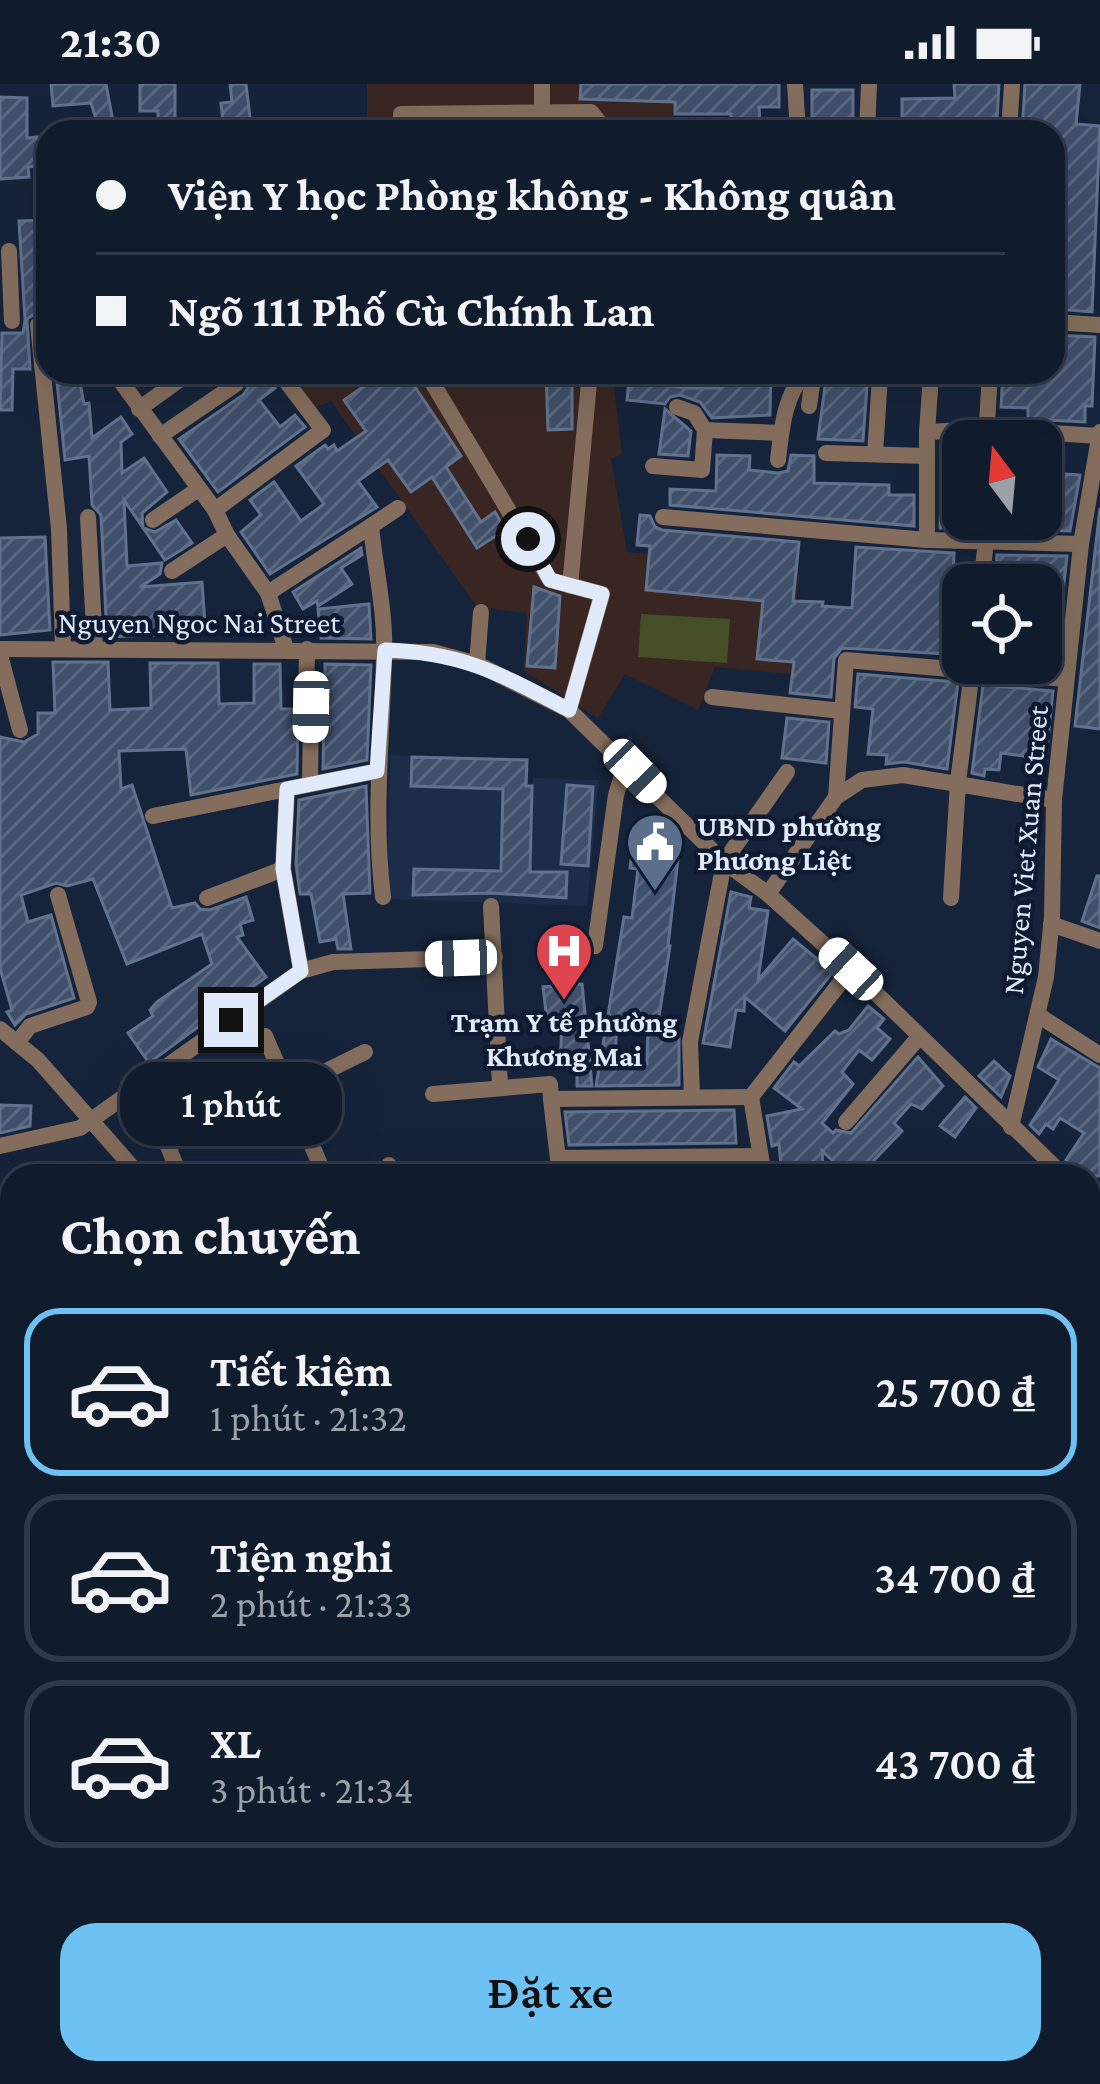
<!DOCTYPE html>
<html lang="vi">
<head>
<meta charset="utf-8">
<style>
  :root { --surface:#101b2c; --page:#192434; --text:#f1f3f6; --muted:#9ca1a9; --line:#303948; --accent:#6ec2f3 }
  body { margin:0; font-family:"Crimson Pro",serif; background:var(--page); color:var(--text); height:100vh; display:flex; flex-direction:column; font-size:45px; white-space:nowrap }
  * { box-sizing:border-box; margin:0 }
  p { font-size:39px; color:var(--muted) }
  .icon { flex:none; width:66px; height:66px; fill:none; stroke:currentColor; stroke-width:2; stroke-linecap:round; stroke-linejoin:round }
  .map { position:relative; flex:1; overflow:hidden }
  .drawer { position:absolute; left:0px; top:1080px; width:1101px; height:921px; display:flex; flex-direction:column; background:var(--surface); border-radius:36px 36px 0 0; box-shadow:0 12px 48px #0002,0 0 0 3px var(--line) }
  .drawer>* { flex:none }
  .top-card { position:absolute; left:36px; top:36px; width:1029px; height:264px; border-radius:36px; box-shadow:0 12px 48px #0002,0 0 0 3px var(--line); display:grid; align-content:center; height:264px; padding:0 60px; background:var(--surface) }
  .needle { width:78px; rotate:344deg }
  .fabs { position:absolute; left:942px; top:336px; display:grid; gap:24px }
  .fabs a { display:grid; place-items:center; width:120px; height:120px; border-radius:24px; background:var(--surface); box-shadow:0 12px 48px #0002,0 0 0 3px var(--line); font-size:60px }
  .end { position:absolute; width:54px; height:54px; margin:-27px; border:15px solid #e0eafa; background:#111; box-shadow:0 0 0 6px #111 }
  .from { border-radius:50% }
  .bubble { position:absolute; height:84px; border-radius:36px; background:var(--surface); box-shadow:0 12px 48px #0002,0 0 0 3px var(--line); font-size:39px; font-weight:600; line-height:84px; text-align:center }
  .car { position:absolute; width:36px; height:72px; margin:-36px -18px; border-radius:15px; box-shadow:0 0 9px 3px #0007; background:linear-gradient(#fff 24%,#345 0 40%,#fff 0 76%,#345 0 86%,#fff 0) }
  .top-card b { display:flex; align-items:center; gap:42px; height:114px; font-size:45px }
  .top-card b+b { border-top:3px solid var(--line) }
  .top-card i { width:30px; height:30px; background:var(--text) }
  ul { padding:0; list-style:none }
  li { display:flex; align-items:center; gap:36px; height:168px; margin:0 24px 18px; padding:0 36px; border:6px solid var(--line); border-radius:36px }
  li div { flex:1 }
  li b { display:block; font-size:45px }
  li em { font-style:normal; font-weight:600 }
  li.active { border-color:var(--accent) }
  li>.icon { width:108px; height:108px; stroke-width:1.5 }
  h2 { padding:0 60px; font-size:54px; line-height:144px }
  .action { display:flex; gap:24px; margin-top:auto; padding:24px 60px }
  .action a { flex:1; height:138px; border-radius:36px; background:var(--accent); color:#111; font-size:48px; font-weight:600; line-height:138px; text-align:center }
  .status { display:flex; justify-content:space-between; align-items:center; height:84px; padding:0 60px; background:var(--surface); direction:ltr }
  .status svg { height:33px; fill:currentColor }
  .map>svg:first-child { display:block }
  .built { fill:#1c2d4a }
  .medical { fill:#392623 }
  .park { fill:#444f27 }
  .water { fill:#040d0f }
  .building { fill:url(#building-hatch); stroke:#61728e; stroke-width:3 }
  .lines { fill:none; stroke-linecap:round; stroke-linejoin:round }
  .minor { stroke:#846d5c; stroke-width:16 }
  .route { stroke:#e0eafa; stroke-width:15 }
  .labels { text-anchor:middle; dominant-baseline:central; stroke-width:9; stroke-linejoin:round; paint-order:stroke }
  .street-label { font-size:30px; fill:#e0eafa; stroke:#0d1a31 }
  .poi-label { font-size:30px; font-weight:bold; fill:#e0eafa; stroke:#0d1a31; text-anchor:start }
</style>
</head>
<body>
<div class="status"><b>21:30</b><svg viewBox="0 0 49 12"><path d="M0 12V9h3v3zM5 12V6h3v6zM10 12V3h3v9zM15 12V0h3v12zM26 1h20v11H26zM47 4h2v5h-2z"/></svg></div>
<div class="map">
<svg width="1100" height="2000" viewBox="0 0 1100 2000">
  <defs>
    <pattern id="building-hatch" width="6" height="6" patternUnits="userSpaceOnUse" patternTransform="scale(3)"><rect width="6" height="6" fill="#404f6a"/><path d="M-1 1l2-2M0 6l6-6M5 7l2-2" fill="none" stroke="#5b6880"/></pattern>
  </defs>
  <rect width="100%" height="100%" fill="#16243b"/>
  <path class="built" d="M390,671l137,5v26h5l1,-8 66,2 -12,126 -200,-7z"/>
  <g class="medical">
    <path d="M367,0h307l-2,46 36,1 -430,1v-8l89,-3z"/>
    <path d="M288,288h324l10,82 -11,5 16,93 172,19 -8,103 -76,-7 -17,43 -73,-36 -27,44 -74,-47 3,-58 -50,-6 -146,-206 -15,6z"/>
  </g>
  <g class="park">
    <path d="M641,530l89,5 -3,44 -89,-6z"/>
    <path d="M145,1989h163l-22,11h-136z"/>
  </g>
  <path class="water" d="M328,1989h305l5,11h-333z"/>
  <g class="building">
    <path d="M51,0h55l9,48h-15l-9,-29 -38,3z"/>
    <path d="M140,0h35v48h-17v-21h-18z"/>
    <path d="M230,0h16l4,34 -27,4 -2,-19 11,-1z"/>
    <path d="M581,0h198v23h-20l1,15h-29v-8h-56v-12l-95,-3z"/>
    <path d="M954,0h45l-2,35 -41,3v10h-18v-9l-36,1v-25l53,-1z"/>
    <path d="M1025,0h55l-4,40 24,2 -8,186 -36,-3 -3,-177h-31z"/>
    <rect x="812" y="6" width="41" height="42"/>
    <path d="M0,13l27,1v40l10,-1 2,29 -11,1 1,10 -29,2z"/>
    <path d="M48,136v96l-12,-3 -9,6 3,50h-17l-1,41h-12l2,-77h21l2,-13 -6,-99z"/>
    <path d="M1053,251l42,2 -3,69h-7v16l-57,-3v-11l-27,-1 2,-35h50z"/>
    <path d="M56,288h22l6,32 5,-1 3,35 29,-21 11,17 -11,8 1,31 22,-15 23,34 -25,21 1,15 12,4 21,-12 16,23 -27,17 -41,-60 3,66 35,-3 -2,11 -20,13 62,-5 3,42 -19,1v9l-79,3 -6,-122 -9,-10 -3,-49 -24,4z"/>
    <path d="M254,288h12l9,16 -16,12 21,27 15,-12 10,12 -87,65 -39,-53 64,-44 5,-7 -1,-11z"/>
    <path d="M384,288h21l56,84 -15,11 35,55 14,-10 10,18 -28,18 -45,-71 -21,15 -23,-32 -30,21 19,26 -107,67 -29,-42 20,-17 -11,-15 24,-18 27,39 23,-17 -28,-38 29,-21 3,4 6,-4 3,6 29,-20 -22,-31z"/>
    <path d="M546,288h26v57l-24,1z"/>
    <path d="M721,288h50l-1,43 -58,3 -12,-16 -20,-7 -10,2 -5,7 -38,-4 2,-20 57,8h35z"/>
    <path d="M822,288h46l-5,69 -45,-2 7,-53z"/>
    <path d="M665,325l26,22 -3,25 -29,-2z"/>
    <path d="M942,364l21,1v62h-6l-1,17h-16z"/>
    <path d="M717,371l33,1 -1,14 29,3 10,-2 3,-16 23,1v27l75,2v10h25v31l-244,-21v-16l46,2z"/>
    <path d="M1041,388l39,3 -10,56 -78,-2v-10h49z"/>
    <path d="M1100,424v221l-25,-3z"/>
    <path d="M640,431l10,1 5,11 7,3 137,12 -6,59 30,1 -1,4 30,2 4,-61 98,6 -2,55 11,1v46l-121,-7 -8,10 -3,39 -41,-4 4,-31 -37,-3 6,-58 -117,-11 4,-44 -13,-1z"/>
    <path d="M45,453l5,93 -50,5v-97z"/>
    <path d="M361,464l1,7 -21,13 11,16 -34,22 -1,-5 -14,8 -10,-17z"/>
    <path d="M997,471l70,1 -12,109 -26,-2h12v-78h-47z"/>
    <path d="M534,503l26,9 -5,72 -28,-2z"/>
    <path d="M369,520l2,35 -50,-1 -3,-29z"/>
    <path d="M53,578h55l2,48 41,-2 -1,-45h68l1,41 35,-1v-39h26l1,45h13l4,7 -1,58 -106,21 -5,-46 -67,2 2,38 11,-4 40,123 23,-5 5,6 10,1 36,-13 7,23 -13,4 3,11 -6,2 29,40 -117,86 -21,-30 25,-17 -3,-6 7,-8 55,-38 -10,-30 -75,30 -34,-85 -26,7 -11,-3 -35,12 7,27 23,-7 23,83 -48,16 -11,11 -8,-13 5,-2 -12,-42v-231l24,5 14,-8v-21h17z"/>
    <path d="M325,580l46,1 -4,95 -44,9 1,-62 -4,-13h5z"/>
    <path d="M858,590l100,8 -11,87 -43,-7 -18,2 1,-9 -19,-1 5,-45 -18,-2z"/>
    <path d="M983,601l70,6 -7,68 -45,-6 -2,17 -14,-1 -1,7 -12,-3z"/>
    <path d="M787,634l42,4 -3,41 -44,-5z"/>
    <path d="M412,673l115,3 -1,26h6l-2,86h37l-1,26 -74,-5 -79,2 1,-26 87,2 2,-82 -92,-3z"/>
    <path d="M567,701l26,2 -5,79 -27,-2z"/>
    <path d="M366,702l4,107 -27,1 8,55h-13l-2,-10 -16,3 -9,-48h-11l-4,-30 3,-64z"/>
    <path d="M633,761l46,5 -11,96h2l-12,77 -41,-7 -2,47 32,1 1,-40 13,1 -1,8h19v52l-83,1 12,-71h3h-3l16,-98 8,1 6,-49 -8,-1z"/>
    <path d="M1097,792h3v52l-18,-7z"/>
    <path d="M731,808l20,5 -2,11 19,3 -10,69 35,-41 40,33 -48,59 -40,-34 -1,14 -8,-1 -6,37 -27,-4z"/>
    <path d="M582,900l6,58 4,44h-15v-18h-17l2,-48 -15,1 -4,-34z"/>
    <path d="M868,922l16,13 -7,9 13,11 -18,21 -13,-10 -17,22 11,12 -31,39 11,10 3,-3 15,3 67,-76 25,29 -21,23 -11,-5 -17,19 8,8 -43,45h-10l-27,-25 2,25h-42l-3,-32 -7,2 -5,-30 35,-7 -28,-21 20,-26 5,4 36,-35 4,3 10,-4z"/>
    <path d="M1051,955l49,29v108h-22l-12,-16 18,-27 -24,-15 -7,11 -7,-5 -7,10 -9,-9 29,-45 -21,-13z"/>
    <path d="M994,977l16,15 -9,21 -22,-21z"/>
    <path d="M965,1013l11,11 -21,29 -15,-11z"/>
    <path d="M0,1021l31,1 -1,20 -30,7z"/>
    <path d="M734,1026l2,33 -167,2 -4,-33z"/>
    <path d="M704,1085l1,7h-132l-1,-5z"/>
  </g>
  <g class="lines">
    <g class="minor">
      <path d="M542,0v29"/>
      <path d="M795,0l3,48"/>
      <path d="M401,48v-18l190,-2 16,20"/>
      <path d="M867,48l2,-48"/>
      <path d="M1009,48l3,-48"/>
      <path d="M9,167l3,70"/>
      <path d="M1053,238l47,3"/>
      <path d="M38,241l21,204 4,119"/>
      <path d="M114,288l101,138 12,25 41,58 18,56"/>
      <path d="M426,288l124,208 52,14 -33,116"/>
      <path d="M804,291l8,10 -3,21"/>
      <path d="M677,323l17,6 11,17 76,3"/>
      <path d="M139,325l51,-37"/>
      <path d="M927,348l4,-57"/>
      <path d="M160,352l76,-52"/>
      <path d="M986,357l4,-69"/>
      <path d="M826,369l101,3v-24l60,-3 112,7"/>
      <path d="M875,370l5,-78"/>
      <path d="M927,372v84"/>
      <path d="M778,376c4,-34 6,-62 27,-88"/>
      <path d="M653,382l49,4 3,-40"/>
      <path d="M215,426l108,-80 -44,-58"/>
      <path d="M88,433l7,131"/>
      <path d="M663,433l264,23 154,4"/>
      <path d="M153,436l44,-30"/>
      <path d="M172,487l55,-36"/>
      <path d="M981,501l5,-44"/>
      <path d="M570,502l20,-214"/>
      <path d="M268,509l103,-67"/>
      <path d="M0,565l433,3 44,12 92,46 155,152 44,32 83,75 213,207"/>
      <path d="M307,565l-1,57 5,1 -1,77"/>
      <path d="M0,571l20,75"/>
      <path d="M477,580l4,-52"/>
      <path d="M712,613l130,14"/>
      <path d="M836,713l26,-17 41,-5 151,25"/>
      <path d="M153,732l224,-45"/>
      <path d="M283,785l18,102"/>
      <path d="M768,810l68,-97 10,-137 220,19"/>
      <path d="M383,813c-10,-81 -1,-160 1,-241 2,-43 -9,-88 -13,-130l27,-18"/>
      <path d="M207,814l76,-29 4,-80"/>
      <path d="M951,814l7,-116 15,-119"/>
      <path d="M491,822l9,180"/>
      <path d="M1051,840l49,17"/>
      <path d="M595,862l21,-151 10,-32"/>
      <path d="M1038,931l62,40"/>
      <path d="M0,945l38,31 102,116"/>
      <path d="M265,952l60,140"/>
      <path d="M17,959l13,-17 57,-19 2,-5 -31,-107"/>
      <path d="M290,1005l75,-37"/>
      <path d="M433,1010l117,-10 1,15 200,-2"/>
      <path d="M692,1013l-2,-55 34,-180 63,-90"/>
      <path d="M751,1013l100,-128"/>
      <path d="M751,1013l13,79"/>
      <path d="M551,1015l9,77"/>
      <path d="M157,1035l23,57"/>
      <path d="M846,1038l73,-85"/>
      <path d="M1011,1043l35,-150 6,-60 2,-117 27,-256 19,-112"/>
      <path d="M0,1062l80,-18 221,-157 32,-9 162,-5"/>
      <path d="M558,1074l202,-2"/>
      <path d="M389,1081l5,11"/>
      <path d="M1089,1116l11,10"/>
      <path d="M0,1199l12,-70"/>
      <path d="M0,1211l12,2"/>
      <path d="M1089,1293l11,1"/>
      <path d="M0,1298l12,-1"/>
      <path d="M0,1326l12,22"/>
      <path d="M0,1410l12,-6"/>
      <path d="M1089,1419h11"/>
      <path d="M0,1527l12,-7"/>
      <path d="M1089,1537h11"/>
      <path d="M1089,1666h11"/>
      <path d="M0,1703l12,-6"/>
      <path d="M1089,1780l11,1"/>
      <path d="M0,1807l12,20"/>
      <path d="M1089,1848l11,-2"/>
      <path d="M0,1933l10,9"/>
      <path d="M638,1989l5,11"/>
      <path d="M739,1989l7,11"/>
      <path d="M865,1996l13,4"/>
      <path d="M48,2000l1,-9"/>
      <path d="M296,2000l22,-11"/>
    </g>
  </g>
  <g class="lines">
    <path class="route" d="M231,936l70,-49 -18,-102 4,-80 90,-18 8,-121c78,2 117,25 184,60l33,-116 -52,-14 -22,-41"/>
  </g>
  <defs>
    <g id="civic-pin" transform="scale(3)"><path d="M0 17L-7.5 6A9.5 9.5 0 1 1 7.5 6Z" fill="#5c6f8a" stroke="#0d1a31"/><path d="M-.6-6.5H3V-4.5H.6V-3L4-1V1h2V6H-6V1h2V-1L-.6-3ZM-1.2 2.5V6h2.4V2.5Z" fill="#fff"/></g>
    <g id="hospital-pin" transform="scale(3)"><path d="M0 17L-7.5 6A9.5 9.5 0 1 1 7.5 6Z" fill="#e0444e" stroke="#0d1a31"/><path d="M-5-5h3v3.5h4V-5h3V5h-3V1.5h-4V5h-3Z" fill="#fff"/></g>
  </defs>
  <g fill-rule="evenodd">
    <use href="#civic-pin" x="655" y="758"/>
    <use href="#hospital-pin" x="564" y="867"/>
  </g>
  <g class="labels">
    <g class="street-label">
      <text x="199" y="538">Nguyen Ngoc Nai Street</text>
      <text transform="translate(1025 766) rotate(-85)">Nguyen Viet Xuan Street</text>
    </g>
    <g class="poi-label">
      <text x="697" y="741">UBND phường<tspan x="697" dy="34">Phương Liệt</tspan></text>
      <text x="564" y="937" text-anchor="middle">Trạm Y tế phường<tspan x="564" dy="34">Khương Mai</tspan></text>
    </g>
  </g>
</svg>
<div class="fabs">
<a><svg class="needle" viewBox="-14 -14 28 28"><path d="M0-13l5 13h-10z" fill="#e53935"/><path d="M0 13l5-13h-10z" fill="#9ca1a9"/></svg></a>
<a><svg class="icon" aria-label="locate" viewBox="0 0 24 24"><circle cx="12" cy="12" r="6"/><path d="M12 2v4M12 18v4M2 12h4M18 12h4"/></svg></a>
</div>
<i class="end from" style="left:528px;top:455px"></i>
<i class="end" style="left:231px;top:936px"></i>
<div class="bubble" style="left:120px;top:978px;width:222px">1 phút</div>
<i class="car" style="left:311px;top:623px;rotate:181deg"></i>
<i class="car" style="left:635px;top:687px;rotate:136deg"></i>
<i class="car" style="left:461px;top:874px;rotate:268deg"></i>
<i class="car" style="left:851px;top:885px;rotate:313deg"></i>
<div class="top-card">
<b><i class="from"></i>Viện Y học Phòng không - Không quân</b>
<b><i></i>Ngõ 111 Phố Cù Chính Lan</b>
</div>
<section class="drawer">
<h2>Chọn chuyến</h2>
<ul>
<li class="active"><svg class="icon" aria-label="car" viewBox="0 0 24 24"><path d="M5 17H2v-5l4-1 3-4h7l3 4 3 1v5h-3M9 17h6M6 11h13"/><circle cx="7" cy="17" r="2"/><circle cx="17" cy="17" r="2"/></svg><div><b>Tiết kiệm</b><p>1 phút · 21:32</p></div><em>25 700 ₫</em></li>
<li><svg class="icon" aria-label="car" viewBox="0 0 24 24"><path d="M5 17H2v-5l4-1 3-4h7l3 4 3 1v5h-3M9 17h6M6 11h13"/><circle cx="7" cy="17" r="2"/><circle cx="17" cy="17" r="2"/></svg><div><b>Tiện nghi</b><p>2 phút · 21:33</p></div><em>34 700 ₫</em></li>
<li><svg class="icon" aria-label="car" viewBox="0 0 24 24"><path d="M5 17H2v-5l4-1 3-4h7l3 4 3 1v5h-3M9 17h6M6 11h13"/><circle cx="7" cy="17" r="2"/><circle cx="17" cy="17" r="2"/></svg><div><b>XL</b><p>3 phút · 21:34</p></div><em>43 700 ₫</em></li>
</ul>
<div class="action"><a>Đặt xe</a></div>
</section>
</div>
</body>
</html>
